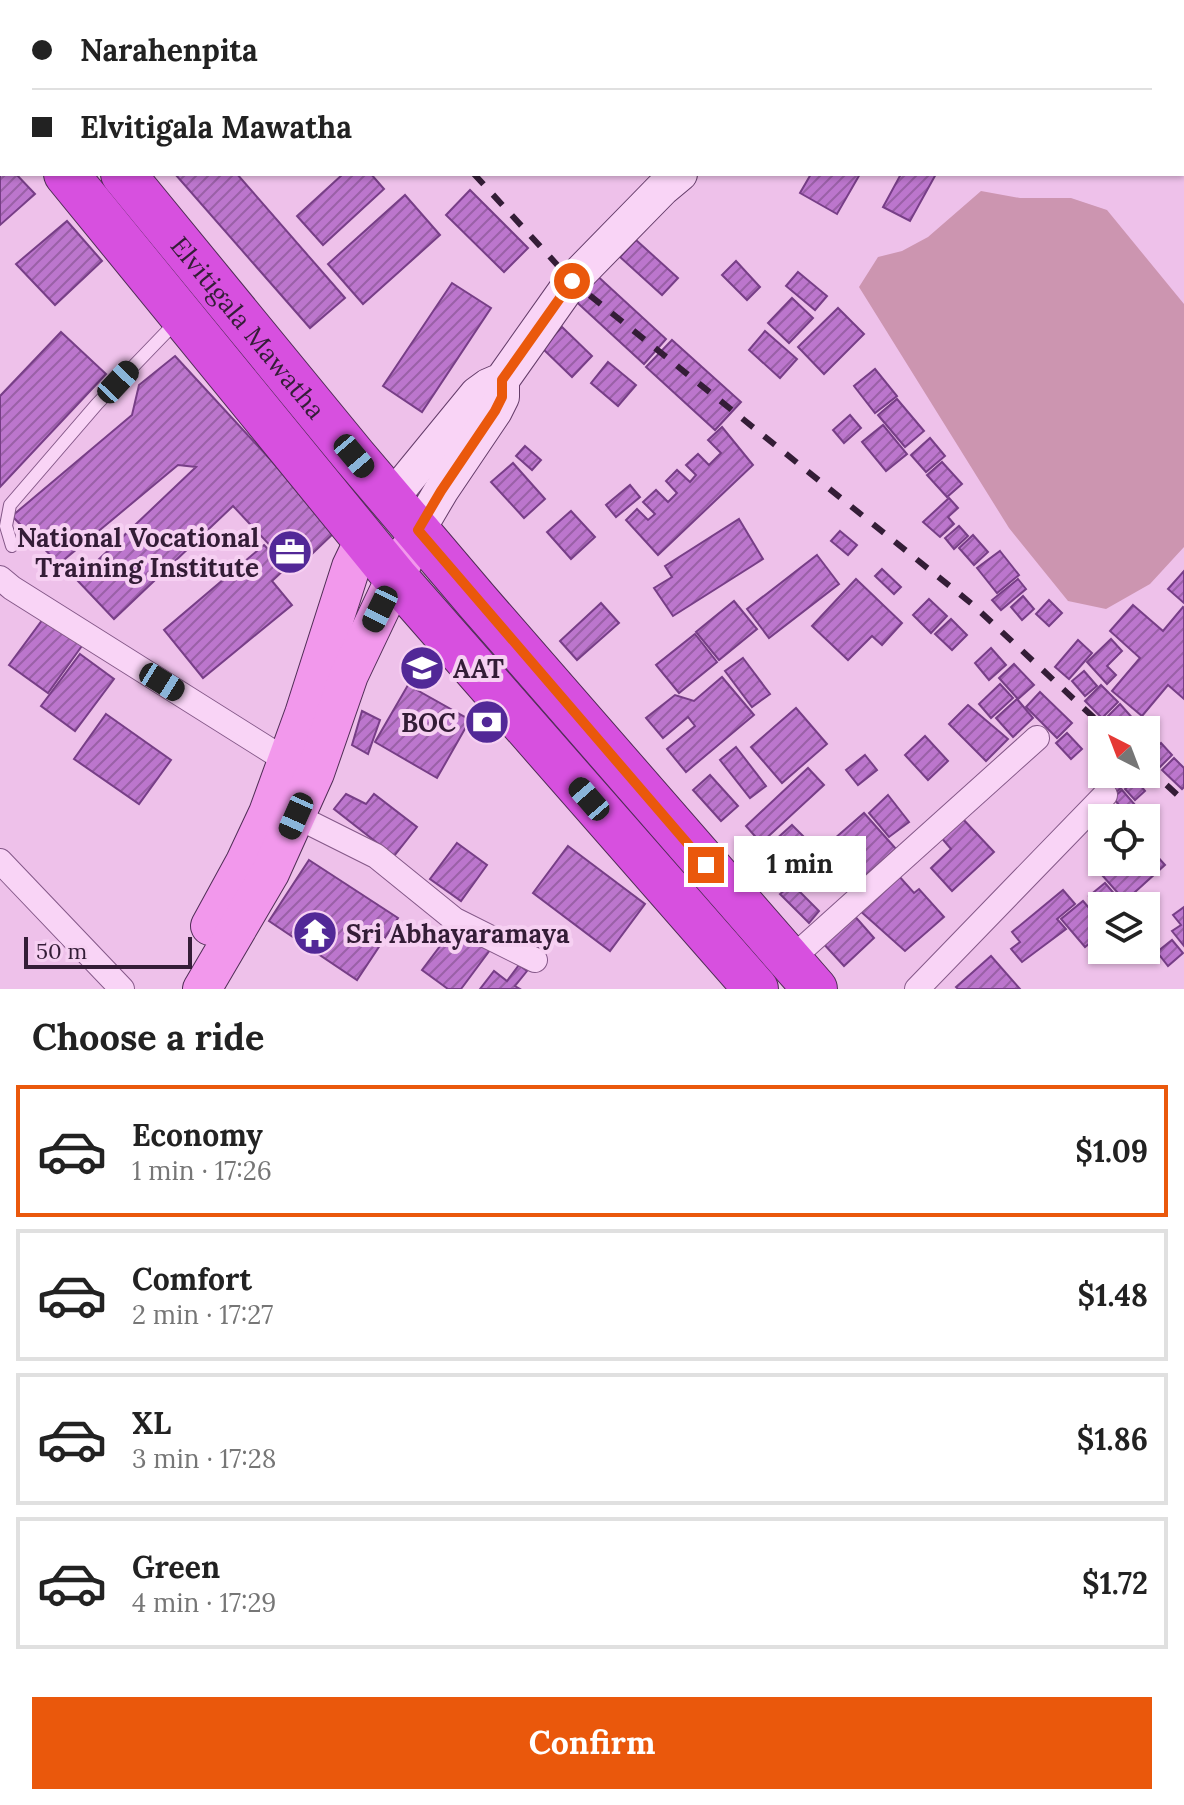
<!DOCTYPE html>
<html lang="en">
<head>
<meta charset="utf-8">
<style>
  :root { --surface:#fff; --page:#f6f6f6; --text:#222; --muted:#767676; --line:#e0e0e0; --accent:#ea580c }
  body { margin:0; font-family:Lora,serif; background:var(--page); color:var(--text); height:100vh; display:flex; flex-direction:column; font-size:30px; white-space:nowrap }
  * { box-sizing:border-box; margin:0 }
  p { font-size:26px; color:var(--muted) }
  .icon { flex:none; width:44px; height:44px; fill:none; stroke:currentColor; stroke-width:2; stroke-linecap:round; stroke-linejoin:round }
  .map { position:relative; height:989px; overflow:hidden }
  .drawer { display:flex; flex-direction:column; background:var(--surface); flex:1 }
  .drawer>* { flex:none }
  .top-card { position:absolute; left:0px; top:0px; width:1184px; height:176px; box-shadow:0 2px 6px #0004; display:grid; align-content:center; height:176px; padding:0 32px; background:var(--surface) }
  .needle { width:52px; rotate:318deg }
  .buttons { position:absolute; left:1088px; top:716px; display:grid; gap:16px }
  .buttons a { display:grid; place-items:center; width:72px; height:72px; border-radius:0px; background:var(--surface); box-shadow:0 2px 6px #0004; font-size:40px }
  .scale { position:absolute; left:24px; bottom:20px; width:168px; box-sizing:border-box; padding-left:8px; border:4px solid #341d37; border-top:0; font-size:22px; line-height:28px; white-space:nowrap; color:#341d37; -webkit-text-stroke:6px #f6d0f2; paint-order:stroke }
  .end { position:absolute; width:36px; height:36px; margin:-18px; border:10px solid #ea580c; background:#fff; box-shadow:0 0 0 4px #fff }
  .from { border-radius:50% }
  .bubble { position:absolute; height:56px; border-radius:0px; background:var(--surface); box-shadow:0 2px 6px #0004; font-size:26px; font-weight:700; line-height:56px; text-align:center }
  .car { position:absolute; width:24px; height:48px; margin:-24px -12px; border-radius:10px; box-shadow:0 0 6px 2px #0007; background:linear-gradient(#222 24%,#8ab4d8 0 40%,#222 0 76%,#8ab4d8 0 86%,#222 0) }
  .top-card b { display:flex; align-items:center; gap:28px; height:76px; font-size:30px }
  .top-card b+b { border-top:2px solid var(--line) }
  .top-card i { width:20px; height:20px; background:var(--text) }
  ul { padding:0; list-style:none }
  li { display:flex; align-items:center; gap:24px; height:132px; margin:0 16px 12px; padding:0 16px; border:4px solid var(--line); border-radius:0px }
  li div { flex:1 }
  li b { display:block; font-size:30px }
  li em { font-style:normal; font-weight:700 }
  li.selected { border-color:var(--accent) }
  li>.icon { width:72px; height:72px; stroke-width:1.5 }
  h2 { padding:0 32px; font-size:36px; line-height:96px }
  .action { display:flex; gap:16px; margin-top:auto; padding:16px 32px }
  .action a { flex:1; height:92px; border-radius:0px; background:var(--accent); color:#fff; font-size:32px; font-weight:700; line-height:92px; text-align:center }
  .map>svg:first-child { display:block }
  .garden { fill:#cc95b0 }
  .building { fill:url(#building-hatch); stroke:#773e87; stroke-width:2 }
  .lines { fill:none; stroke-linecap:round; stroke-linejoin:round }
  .lane-casing { stroke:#845888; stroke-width:14 }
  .street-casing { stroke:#845888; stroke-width:26 }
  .secondary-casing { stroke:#643c69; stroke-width:36 }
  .primary-casing { stroke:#4f2d55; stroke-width:40 }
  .highway-casing { stroke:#4f2d55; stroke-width:46 }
  .lane { stroke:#f9d4f6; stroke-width:12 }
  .street { stroke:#f9d4f6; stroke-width:24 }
  .secondary { stroke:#f9d4f6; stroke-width:34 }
  .primary { stroke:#f298ec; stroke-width:38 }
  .highway { stroke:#d750df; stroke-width:44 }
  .rail { stroke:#341d37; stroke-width:6; stroke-dasharray:14 14; stroke-linecap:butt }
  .route { stroke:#ea580c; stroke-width:10 }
  .labels { text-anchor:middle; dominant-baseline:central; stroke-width:8; stroke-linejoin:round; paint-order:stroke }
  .street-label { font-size:26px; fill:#341d37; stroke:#f6d0f2 }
  .poi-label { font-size:26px; font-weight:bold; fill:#341d37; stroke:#f6d0f2; text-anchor:end }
</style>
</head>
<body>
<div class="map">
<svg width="1184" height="989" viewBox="0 0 1184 989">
  <defs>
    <pattern id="building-hatch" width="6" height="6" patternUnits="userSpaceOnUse" patternTransform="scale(2)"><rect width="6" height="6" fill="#bc76cd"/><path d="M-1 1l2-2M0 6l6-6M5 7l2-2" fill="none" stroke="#9a60a7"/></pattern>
  </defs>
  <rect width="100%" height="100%" fill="#eec1ea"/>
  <path class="garden" d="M981,191l39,7h51l36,12 77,94v243l-34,37 -44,25 -38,-8 -59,-73 -150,-241 19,-30 24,-6 26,-14z"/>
  <g class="building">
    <path d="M0,157l2,2v15h14l19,20 -35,31z"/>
    <path d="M175,174h62l108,124 -35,30z"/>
    <path d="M343,174h28l13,15 -61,56 -26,-29z"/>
    <path d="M811,174h49l-23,40 -37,-21z"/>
    <path d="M901,174h35l-26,47 -27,-14z"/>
    <path d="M470,190l58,58 -24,24 -58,-57z"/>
    <path d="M405,195l35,40 -77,69 -35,-40z"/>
    <path d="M67,221l35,40 -47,44 -39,-41z"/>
    <path d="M636,240l42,38 -16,17 -42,-38z"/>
    <path d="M736,261l24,26 -13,13 -25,-25z"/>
    <path d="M593,272l73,67 -22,25 -74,-68z"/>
    <path d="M798,272l29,24 -12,14 -29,-24z"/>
    <path d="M452,283l39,25 -69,104 -39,-26z"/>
    <path d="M792,298l21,20 -24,25 -21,-20z"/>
    <path d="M838,308l26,26 -40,40 -26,-27z"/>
    <path d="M562,327l30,29 -20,21 -30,-29z"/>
    <path d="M765,331l32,28 -17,19 -31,-28z"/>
    <path d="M61,332l45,42 -106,113v-91z"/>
    <path d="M672,340l69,62 -26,28 -69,-63z"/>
    <path d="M175,356l161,175 -42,40 -61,-65 -119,113 -37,-39 119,-113 -18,-2 -119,99 -47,-48 120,-101 7,-30z"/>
    <path d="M608,362l28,23 -18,21 -27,-23z"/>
    <path d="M875,369l22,27 -22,17 -21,-27z"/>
    <path d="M897,399l27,32 -19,16 -27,-32z"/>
    <path d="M850,415l11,13 -17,15 -11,-13z"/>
    <path d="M883,425l24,29 -21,17 -24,-29z"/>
    <path d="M722,427l31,38 -95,90 -32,-35 11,-11 11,11 7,-6 -12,-12 13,-12 12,12 9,-9 -11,-12 11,-11 13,12 6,-7 -10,-10 12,-11 11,11 12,-12 -13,-13z"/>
    <path d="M930,438l15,18 -19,16 -15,-17z"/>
    <path d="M525,446l16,14 -9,10 -16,-14z"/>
    <path d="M942,462l20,22 -15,13 -20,-22z"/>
    <path d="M513,463l32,36 -21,19 -33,-36z"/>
    <path d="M630,485l10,12 -24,20 -10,-12z"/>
    <path d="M949,498l9,10 -10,9 6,7 -14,13 -17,-15z"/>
    <path d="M571,511l24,26 -24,22 -24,-27z"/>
    <path d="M739,519l24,40 -90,57 -19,-28 18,-11 -7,-11z"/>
    <path d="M959,526l9,10 -14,13 -9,-11z"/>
    <path d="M840,531l17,14 -9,10 -17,-14z"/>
    <path d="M973,535l15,17 -14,13 -15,-17z"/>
    <path d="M264,545l22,23 -14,13 20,24 -89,73 -39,-48z"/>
    <path d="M1000,551l19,24 -22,18 -20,-25z"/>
    <path d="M817,555l22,29 -70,54 -22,-29z"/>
    <path d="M882,569l19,18 -7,7 -19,-18z"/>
    <path d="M1184,571v32l-16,-14z"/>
    <path d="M856,579l46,44 -20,22 -10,-9 -24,24 -36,-34z"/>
    <path d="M1018,579l8,10 -25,21 -9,-10z"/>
    <path d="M1023,596l11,13 -12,11 -11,-13z"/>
    <path d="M929,599l18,17 -16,17 -18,-18z"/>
    <path d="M1049,600l13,13 -13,13 -13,-12z"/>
    <path d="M734,601l23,28 -38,31 -23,-28z"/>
    <path d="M601,603l18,20 -42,37 -17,-19z"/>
    <path d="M1133,605l30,26 20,-24 1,1v91l-16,-14 -26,31 -30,-25 28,-33 -30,-27z"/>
    <path d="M46,615l38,28 -36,50 -39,-28z"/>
    <path d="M951,619l16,16 -15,15 -17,-16z"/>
    <path d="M695,634l22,28 -38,31 -23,-28z"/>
    <path d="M1111,639l11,12 -15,15 9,9 -9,9 -20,-22z"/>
    <path d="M1078,640l14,13 -23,26 -14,-12z"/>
    <path d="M991,648l15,17 -17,15 -14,-17z"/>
    <path d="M80,654l34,25 -39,52 -34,-25z"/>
    <path d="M743,658l27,36 -18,13 -27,-36z"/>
    <path d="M1014,664l20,21 -16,14 -19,-21z"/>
    <path d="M1084,671l13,15 -12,10 -13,-15z"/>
    <path d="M722,677l32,38 -68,57 -19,-23 28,-23 -7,-9 -25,21 -17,-20 29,-23 19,6z"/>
    <path d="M1000,684l13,14 -22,20 -12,-14z"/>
    <path d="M408,685l62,35 -33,58 -62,-36z"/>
    <path d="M1101,685l17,17 -16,16 -17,-17z"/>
    <path d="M1040,692l32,31 -15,15 -31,-31z"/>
    <path d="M1017,699l16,19 -20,19 -17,-19z"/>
    <path d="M1120,704l15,17 -10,9h-4l-13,-14z"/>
    <path d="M968,705l40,34 -22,22 -37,-37z"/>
    <path d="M796,708l31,36 -45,39 -31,-36z"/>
    <path d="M362,711l18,9 -12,34 -16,-9z"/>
    <path d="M106,714l65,46 -32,44 -65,-45z"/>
    <path d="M1067,733l15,16 -11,10 -15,-16z"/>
    <path d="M925,736l23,25 -20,19 -23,-25z"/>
    <path d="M1161,743l11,12 -15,15 -11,-12z"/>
    <path d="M736,747l30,39 -16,12 -30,-38z"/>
    <path d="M865,755l12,15 -19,15 -12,-15z"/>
    <path d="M1174,758l10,10v19l-2,2 -20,-19z"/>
    <path d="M808,768l16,17 -63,58 -15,-17z"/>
    <path d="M1106,774h15l7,8 -16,14 -14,-16z"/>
    <path d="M710,775l28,31 -17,15 -28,-31z"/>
    <path d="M1136,780l9,11 -10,9 -10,-11z"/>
    <path d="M1122,790l13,15 -9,8 -13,-15z"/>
    <path d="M346,794l20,10 8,-10 43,33 -23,29 -60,-47z"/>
    <path d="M888,795l21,27 -20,15 -20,-24z"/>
    <path d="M864,813l32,36 -42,37 -25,-28 13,-11 -8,-8z"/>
    <path d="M961,817l33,35 -42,39 -21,-23 20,-19 -11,-13z"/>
    <path d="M792,825l15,15 -40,36 -14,-16z"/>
    <path d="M457,843l30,22 -26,36 -31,-22z"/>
    <path d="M1146,844l19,21 -40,36 -23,-26 14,-13h30z"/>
    <path d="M568,846l77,58 -35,47 -77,-58z"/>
    <path d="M309,860l89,58 -41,62 -88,-59z"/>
    <path d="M898,875l16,18 5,-4 25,28 -39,34 -47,-42z"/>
    <path d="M799,879l12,6 -12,6 20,20 -10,12 -29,-29z"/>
    <path d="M1105,883l12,14 -10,9h-5v4l-13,-14z"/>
    <path d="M1063,890l12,14 -18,15 9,10 -44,33 -11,-13 9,-7 -8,-10z"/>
    <path d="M1083,901l19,22v10l-17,14 -24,-28z"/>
    <path d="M1184,907v39l-12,-15 9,-6 -8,-10z"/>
    <path d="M852,913l22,25 -30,28 -23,-25z"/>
    <path d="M456,925l34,25 -29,39h-13l-26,-19z"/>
    <path d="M1172,940l11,13 -15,13 -11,-14z"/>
    <path d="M991,956l29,33h-62l-2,-2z"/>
    <path d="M519,965l8,6 -12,15 5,3h-40l14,-18 13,10z"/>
  </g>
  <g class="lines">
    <g class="lane-casing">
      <path id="lane" d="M12,546l-6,-20 4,-21 87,-101 79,-82"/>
    </g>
    <g class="street-casing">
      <g id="street">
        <path d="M0,578l12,10 275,173 11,5"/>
        <path d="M296,816l80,40 79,64 80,40"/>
        <path d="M0,861l122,128"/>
        <path d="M789,961l248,-223"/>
        <path d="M917,989l188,-194"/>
      </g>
    </g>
    <g class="secondary-casing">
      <g id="secondary">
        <path d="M856,2l1,-2"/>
        <path d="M391,499l86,-105 11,-8 14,-6 70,-99 90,-92 18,-15"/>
        <path d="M418,530l23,-39 54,-80 7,-14v-17"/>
      </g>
    </g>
    <g class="primary-casing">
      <g id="primary">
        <path d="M210,926l35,-64 23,-49 36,-99 47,-147 13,-27"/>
        <path d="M202,989l68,-116 45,-100 34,-98 59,-124"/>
      </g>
    </g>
    <g class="highway-casing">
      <g id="highway">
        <path d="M0,25l2,3"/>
        <path d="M0,92l2,3"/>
        <path d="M66,174l329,403 361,412"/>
        <path id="s1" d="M123,174l231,282 123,145 338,388"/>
      </g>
    </g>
    <use href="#lane" class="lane"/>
    <use href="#street" class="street"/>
    <use href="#secondary" class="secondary"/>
    <use href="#primary" class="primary"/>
    <use href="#highway" class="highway"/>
    <g class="rail">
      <path d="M313,0l2,2"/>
      <path d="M474,174l98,107 400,323 135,126"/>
      <path d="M1146,766l38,35"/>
    </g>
  </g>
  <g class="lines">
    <path class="route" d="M572,281l-70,99v17l-7,14 -54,80 -23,39 288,335"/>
  </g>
  <defs>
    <g id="office-disc" transform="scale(2.3)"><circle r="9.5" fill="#522897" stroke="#f6d0f2"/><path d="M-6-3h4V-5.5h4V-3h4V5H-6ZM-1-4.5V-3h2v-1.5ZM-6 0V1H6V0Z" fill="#fff"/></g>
    <g id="university-disc" transform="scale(2.3)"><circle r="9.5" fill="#522897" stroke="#f6d0f2"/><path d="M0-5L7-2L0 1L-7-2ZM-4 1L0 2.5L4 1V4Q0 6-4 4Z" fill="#fff"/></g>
    <g id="bank-disc" transform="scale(2.3)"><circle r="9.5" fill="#522897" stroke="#f6d0f2"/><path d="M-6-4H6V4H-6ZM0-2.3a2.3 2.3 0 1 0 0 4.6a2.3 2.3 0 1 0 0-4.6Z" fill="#fff"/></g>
    <g id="temple-disc" transform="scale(2.3)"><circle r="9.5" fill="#522897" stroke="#f6d0f2"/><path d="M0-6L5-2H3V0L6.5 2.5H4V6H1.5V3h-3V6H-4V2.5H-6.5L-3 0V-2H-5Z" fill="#fff"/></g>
  </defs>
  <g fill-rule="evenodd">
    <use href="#office-disc" x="290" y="552"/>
    <use href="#university-disc" x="422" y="668"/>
    <use href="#bank-disc" x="487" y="722"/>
    <use href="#temple-disc" x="315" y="933"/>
  </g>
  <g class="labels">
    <g class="street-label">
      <text stroke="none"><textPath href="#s1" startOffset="198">Elvitigala Mawatha</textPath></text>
    </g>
    <g class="poi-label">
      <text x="259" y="537">National Vocational<tspan x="259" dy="30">Training Institute</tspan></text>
      <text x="453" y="668" text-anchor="start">AAT</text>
      <text x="456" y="722">BOC</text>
      <text x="346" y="933" text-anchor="start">Sri Abhayaramaya</text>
    </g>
  </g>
</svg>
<div class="buttons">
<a><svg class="needle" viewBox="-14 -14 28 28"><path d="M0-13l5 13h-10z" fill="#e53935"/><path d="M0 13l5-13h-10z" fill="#767676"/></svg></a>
<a><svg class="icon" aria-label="locate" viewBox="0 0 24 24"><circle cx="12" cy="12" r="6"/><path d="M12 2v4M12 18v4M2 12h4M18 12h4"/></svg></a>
<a><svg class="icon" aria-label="layers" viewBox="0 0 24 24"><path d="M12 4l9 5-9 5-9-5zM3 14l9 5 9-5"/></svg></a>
</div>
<div class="scale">50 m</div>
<i class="end from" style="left:572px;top:281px"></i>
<i class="end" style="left:706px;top:865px"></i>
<div class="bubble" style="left:734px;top:836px;width:132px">1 min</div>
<i class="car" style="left:118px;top:382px;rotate:43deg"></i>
<i class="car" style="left:354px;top:456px;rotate:140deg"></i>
<i class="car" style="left:380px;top:609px;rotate:206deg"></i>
<i class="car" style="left:162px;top:682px;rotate:122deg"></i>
<i class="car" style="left:589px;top:799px;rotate:319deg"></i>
<i class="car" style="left:296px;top:816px;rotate:204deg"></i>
<div class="top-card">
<b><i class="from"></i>Narahenpita</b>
<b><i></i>Elvitigala Mawatha</b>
</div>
</div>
<section class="drawer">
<h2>Choose a ride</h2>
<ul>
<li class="selected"><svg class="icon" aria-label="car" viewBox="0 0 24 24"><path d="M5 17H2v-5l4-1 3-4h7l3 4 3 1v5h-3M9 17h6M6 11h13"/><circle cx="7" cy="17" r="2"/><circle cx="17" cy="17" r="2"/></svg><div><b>Economy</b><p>1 min · 17:26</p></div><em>$1.09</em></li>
<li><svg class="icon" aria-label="car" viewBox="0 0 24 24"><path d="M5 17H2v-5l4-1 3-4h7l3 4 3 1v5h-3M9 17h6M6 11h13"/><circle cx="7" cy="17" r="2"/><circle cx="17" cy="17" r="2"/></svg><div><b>Comfort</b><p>2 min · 17:27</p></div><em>$1.48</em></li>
<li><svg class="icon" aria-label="car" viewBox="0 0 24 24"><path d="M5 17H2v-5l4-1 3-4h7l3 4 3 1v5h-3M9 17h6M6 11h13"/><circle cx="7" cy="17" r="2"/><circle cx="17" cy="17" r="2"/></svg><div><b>XL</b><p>3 min · 17:28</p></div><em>$1.86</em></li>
<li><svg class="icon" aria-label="car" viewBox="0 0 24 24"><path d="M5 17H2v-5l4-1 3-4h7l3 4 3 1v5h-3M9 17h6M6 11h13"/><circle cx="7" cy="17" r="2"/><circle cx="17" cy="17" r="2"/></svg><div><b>Green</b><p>4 min · 17:29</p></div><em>$1.72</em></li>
</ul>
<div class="action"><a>Confirm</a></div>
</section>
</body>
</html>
